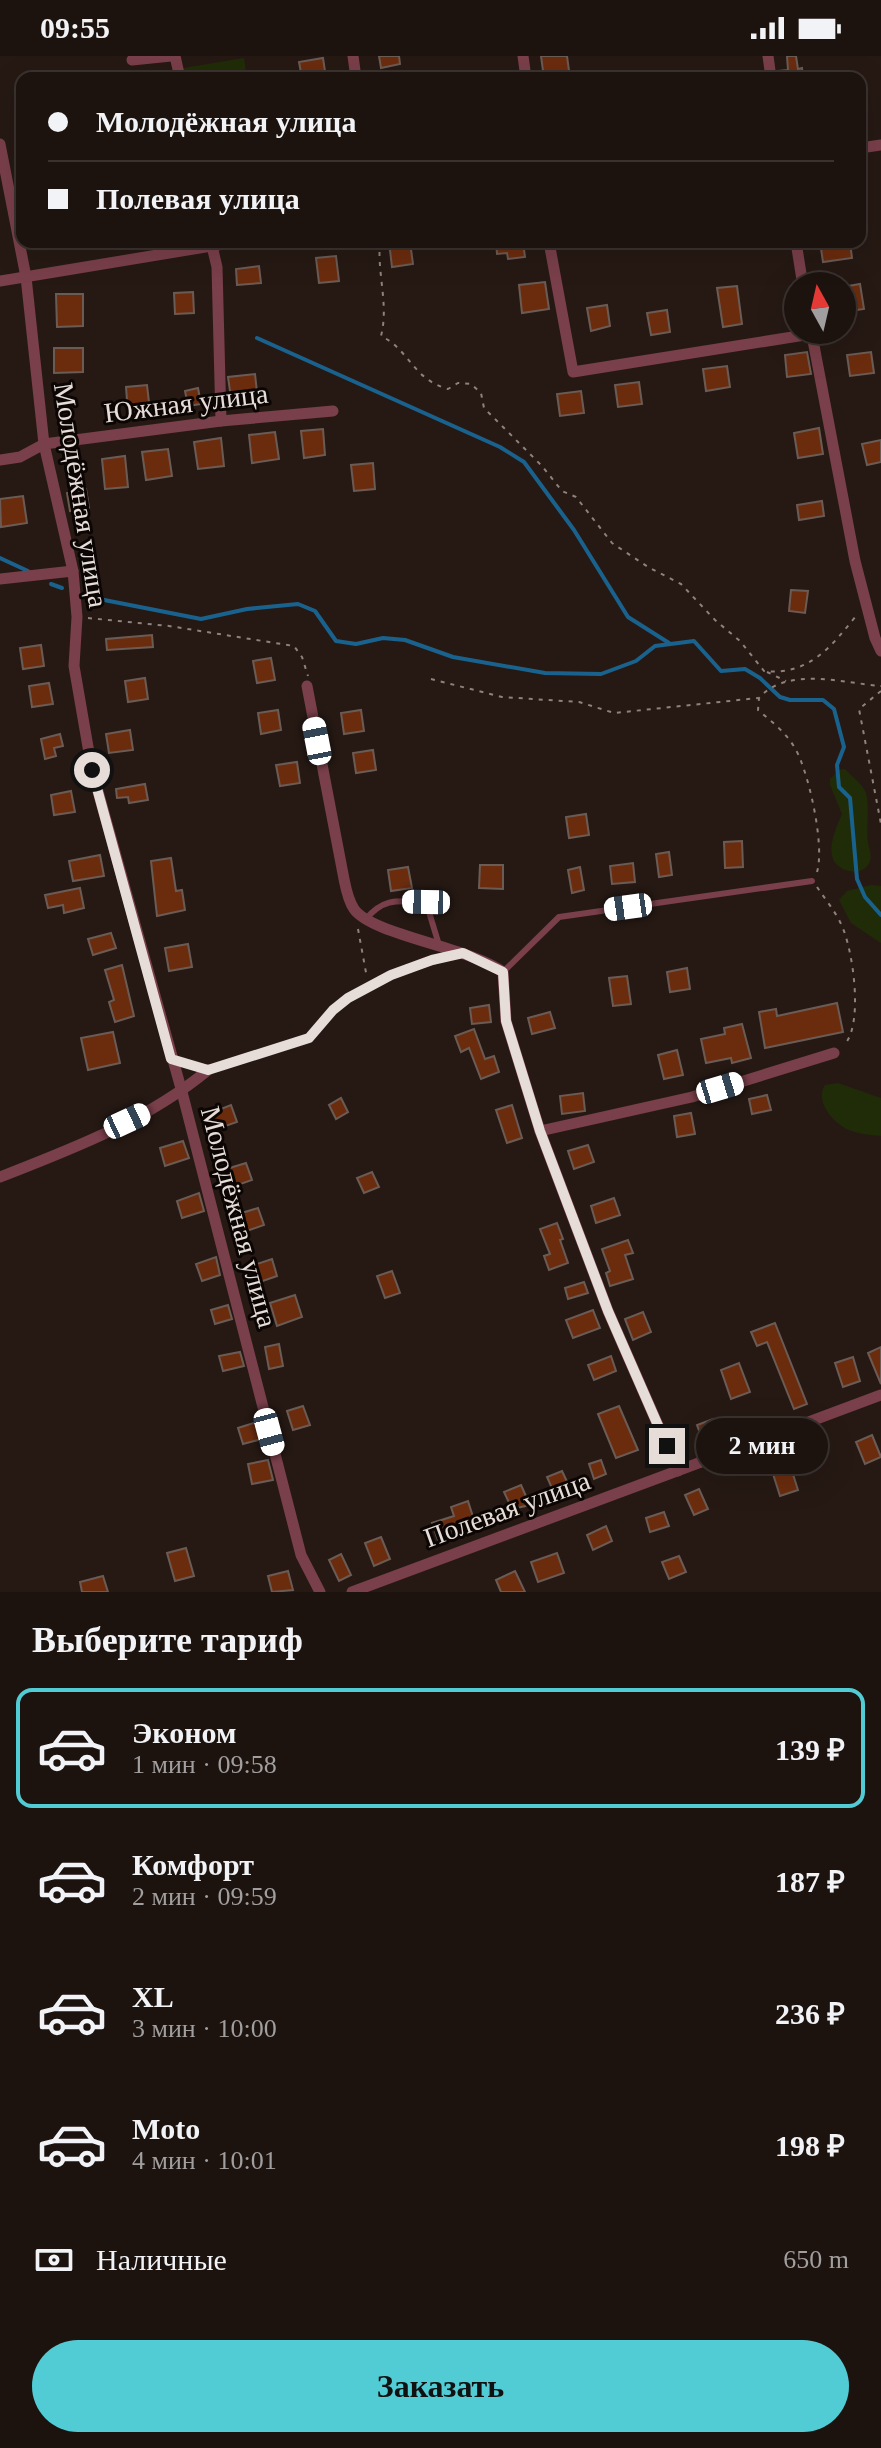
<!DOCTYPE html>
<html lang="ru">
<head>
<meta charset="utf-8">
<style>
  :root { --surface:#1c130f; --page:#251c18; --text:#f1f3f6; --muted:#a09e9e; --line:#3a322f; --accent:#51ccd4 }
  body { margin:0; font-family:Georgia,serif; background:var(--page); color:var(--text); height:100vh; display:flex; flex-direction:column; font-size:30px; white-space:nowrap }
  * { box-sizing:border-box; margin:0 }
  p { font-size:26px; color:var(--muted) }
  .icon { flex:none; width:44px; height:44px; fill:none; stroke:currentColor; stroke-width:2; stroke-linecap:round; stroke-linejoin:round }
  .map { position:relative; height:1536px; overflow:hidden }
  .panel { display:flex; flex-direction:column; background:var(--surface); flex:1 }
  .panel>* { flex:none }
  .guide { position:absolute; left:16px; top:16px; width:850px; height:176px; border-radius:16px; box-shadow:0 8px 32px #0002,0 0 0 2px var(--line); display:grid; align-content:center; height:176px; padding:0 32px; background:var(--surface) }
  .needle { width:52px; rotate:352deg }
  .tools { position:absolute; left:784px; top:216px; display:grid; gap:16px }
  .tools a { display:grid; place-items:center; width:72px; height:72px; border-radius:50%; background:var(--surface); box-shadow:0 8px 32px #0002,0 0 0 2px var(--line); font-size:40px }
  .end { position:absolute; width:36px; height:36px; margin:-18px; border:10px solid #e6ddd9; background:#111; box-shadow:0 0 0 4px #111 }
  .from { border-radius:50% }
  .bubble { position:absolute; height:56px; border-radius:28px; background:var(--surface); box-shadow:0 8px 32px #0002,0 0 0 2px var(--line); font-size:26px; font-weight:700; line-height:56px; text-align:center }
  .car { position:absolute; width:24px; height:48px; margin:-24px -12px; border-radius:10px; box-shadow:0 0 6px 2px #0007; background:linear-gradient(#fff 24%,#345 0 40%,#fff 0 76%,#345 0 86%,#fff 0) }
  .guide b { display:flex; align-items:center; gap:28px; height:76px; font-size:30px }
  .guide b+b { border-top:2px solid var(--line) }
  .guide i { width:20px; height:20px; background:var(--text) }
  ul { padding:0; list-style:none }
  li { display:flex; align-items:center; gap:24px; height:120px; margin:0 16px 12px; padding:0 16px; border:4px solid transparent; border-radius:16px }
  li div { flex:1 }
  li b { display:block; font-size:30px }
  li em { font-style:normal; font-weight:700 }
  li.active { border-color:var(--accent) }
  li>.icon { width:72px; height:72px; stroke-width:1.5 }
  h2 { padding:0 32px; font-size:36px; line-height:96px }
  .pay { display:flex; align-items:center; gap:20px; height:88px; padding:0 32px; font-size:30px }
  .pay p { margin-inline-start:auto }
  .button { display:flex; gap:16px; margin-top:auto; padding:16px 32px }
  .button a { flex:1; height:92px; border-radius:48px; background:var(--accent); color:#111; font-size:32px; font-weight:700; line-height:92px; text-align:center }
  .status { display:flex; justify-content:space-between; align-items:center; height:56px; padding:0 40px; background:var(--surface); direction:ltr }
  .status svg { height:22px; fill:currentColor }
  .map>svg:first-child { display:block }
  .green { fill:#202c07 }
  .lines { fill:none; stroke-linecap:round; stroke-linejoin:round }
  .stream { stroke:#1a628e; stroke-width:4 }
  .building { fill:#6b2c0e; stroke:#6b5b55; stroke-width:2 }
  .path { stroke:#8d827e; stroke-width:2; stroke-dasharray:4 6; stroke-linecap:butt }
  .lane { stroke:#793f4a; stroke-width:6 }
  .street { stroke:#793f4a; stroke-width:11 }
  .route { stroke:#e6ddd9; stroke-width:10 }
  .labels { text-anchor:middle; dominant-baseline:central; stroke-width:6; stroke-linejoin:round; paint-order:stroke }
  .street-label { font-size:28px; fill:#e6ddd9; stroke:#0b0604 }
</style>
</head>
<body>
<div class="status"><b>09:55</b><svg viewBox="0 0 49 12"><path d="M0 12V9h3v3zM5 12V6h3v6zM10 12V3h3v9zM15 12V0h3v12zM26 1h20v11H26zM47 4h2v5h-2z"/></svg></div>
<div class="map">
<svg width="881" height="1536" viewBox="0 0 881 1536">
  <rect width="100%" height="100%" fill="#261914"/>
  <g class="green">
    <path d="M244,2l3,20h-63l-1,-10z"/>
    <path d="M845,713c6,7 18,15 21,24 4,15 0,34 2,50 1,5 4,13 2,18 -6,18 -35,11 -38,-5 -3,-14 5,-30 10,-42l-12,-29v-6l9,-9z"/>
    <path d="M871,829l10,1v57l-30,-20 -12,-23 8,-9z"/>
    <path d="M838,1027l43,15v38c-10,-1 -22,-2 -32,-6 -15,-6 -35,-29 -24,-45z"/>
  </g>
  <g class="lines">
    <g class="stream">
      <path d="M257,282l243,109 24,15 50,68 54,87 41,26"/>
      <path d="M0,502l28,13"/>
      <path d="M51,528l11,4"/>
      <path d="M94,542l107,21 46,-10 51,-5 17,7 21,30 20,3 27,-6 22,2 48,17 92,16 56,1 35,-13 19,-15 39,-5 27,30 24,-2 15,9 20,19 10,3h33l11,9 10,38 -7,18 2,22 11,11 7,81 8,18 16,18"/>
    </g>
  </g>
  <g class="building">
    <path d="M379,0h20l1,8 -19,4z"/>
    <path d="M541,0h26l3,22h-26z"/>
    <path d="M787,0h9l2,13 4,-1 1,10h-24v-7l9,-1z"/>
    <path d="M323,2l3,20h-24l-3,-16z"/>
    <path d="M389,186h21l3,22 -21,3z"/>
    <path d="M496,186h27l2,15 -17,2 -1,-6 -10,1z"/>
    <path d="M820,186h30l2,16 -29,4z"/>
    <path d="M336,200l3,25 -20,2 -3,-25z"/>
    <path d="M259,210l2,17 -24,2 -1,-16z"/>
    <path d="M545,226l4,27 -27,4 -3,-28z"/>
    <path d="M860,228l4,25 -22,3v-25z"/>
    <path d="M737,230l5,38 -19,3 -6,-39z"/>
    <path d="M193,236l1,21 -19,1 -1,-21z"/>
    <path d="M56,238h27v32l-26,1z"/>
    <path d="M607,249l3,21 -19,5 -4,-23z"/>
    <path d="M667,254l3,22 -19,3 -4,-22z"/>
    <path d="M54,292h29v24l-29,1z"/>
    <path d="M807,296l4,22 -24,3 -2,-22z"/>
    <path d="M871,296l3,21 -24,3 -3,-21z"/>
    <path d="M727,310l3,21 -24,4 -3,-22z"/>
    <path d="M255,318l3,27 -26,4 -4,-28z"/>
    <path d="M639,326l3,22 -24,3 -3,-22z"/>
    <path d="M147,329l3,26 -22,2 -2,-26z"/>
    <path d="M198,332l3,16 -13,2 -3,-15z"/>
    <path d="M581,335l3,22 -24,3 -3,-22z"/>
    <path d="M819,372l4,26 -25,4 -4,-25z"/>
    <path d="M323,373l2,26 -21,3 -3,-27z"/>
    <path d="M275,376l4,27 -27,4 -3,-28z"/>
    <path d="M221,382l3,28 -26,3 -4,-27z"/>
    <path d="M881,384v22l-14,3 -5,-21z"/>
    <path d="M168,393l4,27 -26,4 -4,-28z"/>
    <path d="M125,400l3,31 -23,2 -3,-30z"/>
    <path d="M373,407l2,26 -21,2 -3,-26z"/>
    <path d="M86,433l3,19 -19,3 -3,-18z"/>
    <path d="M23,440l4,27 -26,4 -1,-28z"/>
    <path d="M822,445l2,15 -25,4 -2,-15z"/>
    <path d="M791,534l17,1 -3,22 -16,-2z"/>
    <path d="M152,579l1,12 -46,3 -1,-11z"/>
    <path d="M41,589l3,21 -21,3 -3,-21z"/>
    <path d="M271,602l4,22 -18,3 -4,-22z"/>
    <path d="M145,622l3,21 -20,3 -3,-21z"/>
    <path d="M49,627l4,21 -21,3 -3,-21z"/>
    <path d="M278,654l3,20 -20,4 -3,-21z"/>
    <path d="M361,654l3,21 -20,3 -3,-21z"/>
    <path d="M130,674l3,20 -24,3 -3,-19z"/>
    <path d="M60,678l3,12 -9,2 2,8 -11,3 -4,-20z"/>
    <path d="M373,694l3,20 -20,3 -3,-20z"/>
    <path d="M297,706l3,21 -20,3 -4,-21z"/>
    <path d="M145,728l3,16 -19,3 -1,-6 -11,1 -1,-9z"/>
    <path d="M71,735l4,21 -21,3 -3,-20z"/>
    <path d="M586,758l3,21 -20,3 -3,-21z"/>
    <path d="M742,785l1,26 -18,1 -1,-26z"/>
    <path d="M669,796l3,23 -13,2 -3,-23z"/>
    <path d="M100,799l4,21 -31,5 -4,-20z"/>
    <path d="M171,802l5,33 6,-1 3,20 -28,6 -6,-55z"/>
    <path d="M633,807l2,19 -23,2 -2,-18z"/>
    <path d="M480,809h23v24l-24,-1z"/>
    <path d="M408,811l4,21 -21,3 -3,-21z"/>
    <path d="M580,811l4,23 -12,3 -4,-23z"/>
    <path d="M80,832l4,20 -20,5 -1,-8 -15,3 -3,-13z"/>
    <path d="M111,877l5,15 -23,7 -5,-16z"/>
    <path d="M188,888l4,23 -23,4 -4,-23z"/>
    <path d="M122,909l12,51 -19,6 -6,-20 5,-2 -9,-30z"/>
    <path d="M687,912l3,21 -20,3 -3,-20z"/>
    <path d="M627,920l4,28 -18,2 -4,-28z"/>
    <path d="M837,947l6,29 -78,16 -6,-36 17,-3 1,7z"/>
    <path d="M489,949l2,17 -19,2 -2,-16z"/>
    <path d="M550,956l5,16 -23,6 -4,-16z"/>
    <path d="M742,968l9,34 -19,5 -1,-5 -25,5 -5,-24 24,-5 -1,-6z"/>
    <path d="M474,973l11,30 9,-3 5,16 -18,7 -12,-31 -8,4 -6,-16z"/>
    <path d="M113,976l7,31 -32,7 -7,-32z"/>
    <path d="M677,994l6,25 -19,4 -6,-24z"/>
    <path d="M583,1037l2,18 -23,3 -2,-18z"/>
    <path d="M767,1039l4,15 -19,4 -3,-15z"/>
    <path d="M341,1042l7,14 -12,7 -7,-14z"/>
    <path d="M231,1049l6,17 -23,8 -6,-16z"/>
    <path d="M512,1049l10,33 -15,5 -11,-33z"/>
    <path d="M691,1057l4,21 -18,3 -3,-21z"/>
    <path d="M183,1085l6,17 -24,8 -5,-18z"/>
    <path d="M588,1089l6,17 -20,7 -6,-18z"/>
    <path d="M246,1107l6,17 -23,8 -6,-18z"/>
    <path d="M372,1116l7,15 -15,6 -7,-15z"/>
    <path d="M199,1137l5,18 -22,7 -5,-17z"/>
    <path d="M614,1142l6,17 -24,8 -5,-17z"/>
    <path d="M258,1152l6,17 -23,8 -6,-18z"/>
    <path d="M557,1167l6,16 -3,1 8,23 -19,7 -5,-14 6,-2 -10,-25z"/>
    <path d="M628,1184l5,13 -8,2 8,24 -23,7 -4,-13 4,-2 -8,-22z"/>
    <path d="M216,1201l4,18 -18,6 -6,-17z"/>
    <path d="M272,1203l5,17 -23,8 -6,-17z"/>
    <path d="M392,1215l8,22 -15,5 -8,-22z"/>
    <path d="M584,1226l4,11 -20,6 -3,-11z"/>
    <path d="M295,1239l7,22 -25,9 -7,-23z"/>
    <path d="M228,1249l4,14 -17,5 -4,-14z"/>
    <path d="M593,1254l7,18 -27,10 -7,-18z"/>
    <path d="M643,1256l8,20 -18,8 -8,-21z"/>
    <path d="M775,1267l32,81 -13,5 -27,-67 -10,4 -6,-14z"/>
    <path d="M279,1288l4,22 -14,3 -4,-22z"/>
    <path d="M881,1291v37l-13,-31z"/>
    <path d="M240,1296l4,14 -21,5 -4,-15z"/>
    <path d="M611,1300l5,15 -22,9 -6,-15z"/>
    <path d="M853,1301l7,24 -17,6 -8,-24z"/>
    <path d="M739,1307l11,29 -19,7 -10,-29z"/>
    <path d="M303,1350l7,19 -17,5 -6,-19z"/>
    <path d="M619,1350l19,44 -22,8 -18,-44z"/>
    <path d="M713,1363l7,19 -16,6 -7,-19z"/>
    <path d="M257,1366l5,17 -19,5 -5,-16z"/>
    <path d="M872,1379l9,22 -16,7 -9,-22z"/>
    <path d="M268,1404l5,20 -21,4 -4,-20z"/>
    <path d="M601,1404l5,14 -12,5 -5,-15z"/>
    <path d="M791,1412l7,22 -18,6 -7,-22z"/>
    <path d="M562,1415l8,17 -15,7 -8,-18z"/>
    <path d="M521,1429l9,20 -18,4 -8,-17z"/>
    <path d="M699,1433l9,20 -14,6 -9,-20z"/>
    <path d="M468,1445l7,22 -25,8 1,5 -13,4 -6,-17 22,-7 -3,-9z"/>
    <path d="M664,1456l5,14 -19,6 -4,-14z"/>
    <path d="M606,1470l6,15 -19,9 -6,-15z"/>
    <path d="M381,1481l9,22 -16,7 -9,-23z"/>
    <path d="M186,1492l8,28 -19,5 -8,-28z"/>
    <path d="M557,1497l7,20 -26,9 -7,-20z"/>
    <path d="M341,1498l10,21 -12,6 -10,-21z"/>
    <path d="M679,1500l7,16 -17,7 -7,-17z"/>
    <path d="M288,1515l5,19 -21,2 -4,-16z"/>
    <path d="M515,1515l10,21h-24l-5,-12z"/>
    <path d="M103,1520l5,16h-26l-2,-10z"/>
  </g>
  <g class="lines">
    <g class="path">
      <path d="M380,186c-3,32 9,63 1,94 29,14 31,43 67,53l10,-6 13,1 10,9 3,15 58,58 20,25 14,6 36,46 36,24 33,17 34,36 25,21 24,30c44,5 67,-24 92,-55"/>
      <path d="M88,562l81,8 125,20 8,11 6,19"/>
      <path d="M767,616l19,9"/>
      <path d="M431,623l71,18 77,5 35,11 144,-15"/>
      <path d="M881,635l-22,18 22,115"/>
      <path d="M817,816c8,-26 -8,-98 -21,-122 -9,-17 -24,-28 -38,-40l1,-12c28,-32 84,-15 122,-12"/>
      <path d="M817,831c8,12 18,24 24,37 12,24 23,101 3,121"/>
      <path d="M358,873l9,49"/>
    </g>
    <g class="lane">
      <path d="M366,863c18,-22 33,-18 60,-17l13,43"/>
      <path d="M503,916l56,-55 253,-36"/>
      <path d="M175,1004l33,10 101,-32 24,-28 15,-12 43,-23 68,-21"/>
    </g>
    <g class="street">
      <path d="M175,0l5,22"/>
      <path d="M353,0l3,22"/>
      <path d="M523,0l3,22"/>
      <path d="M768,0l3,22"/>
      <path d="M132,4l39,-4"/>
      <path d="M0,88l26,133 18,167 29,127 4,46 -3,49 18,104 90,322 119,463 19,37"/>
      <path d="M860,92l21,-3"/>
      <path d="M211,186l6,25 4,154"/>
      <path d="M549,186l24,130 238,-38"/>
      <path d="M796,186l7,44"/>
      <path d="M0,225l236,-39"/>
      <path d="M811,274l44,231 20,77 6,13"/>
      <path d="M0,404l20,-3 24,-13 177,-23 112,-10"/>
      <path d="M0,523l73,-8"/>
      <path d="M307,630l37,193c2,10 4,21 10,30 18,26 115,38 149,63l3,49 34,110 68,180 70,160"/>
      <path d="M540,1075l152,-34 142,-44"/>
      <path d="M0,1121c72,-28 148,-57 208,-107"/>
      <path d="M352,1536l529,-197"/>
    </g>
  </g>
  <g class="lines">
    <path class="route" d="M92,714l79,289 37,11 101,-32 24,-28 15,-12 43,-23 41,-15 31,-7 40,19 3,49 34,110 68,180 59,135"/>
  </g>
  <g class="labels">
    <g class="street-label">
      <text transform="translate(186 347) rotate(-7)">Южная улица</text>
      <text transform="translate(81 439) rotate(81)">Молодёжная улица</text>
      <text transform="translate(239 1161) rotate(75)">Молодёжная улица</text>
      <text transform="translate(507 1453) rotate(-20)">Полевая улица</text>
    </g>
  </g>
</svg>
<div class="tools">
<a><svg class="needle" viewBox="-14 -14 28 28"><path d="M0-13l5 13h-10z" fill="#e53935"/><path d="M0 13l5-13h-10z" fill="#a09e9e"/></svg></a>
</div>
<i class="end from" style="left:92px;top:714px"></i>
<i class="end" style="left:667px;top:1390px"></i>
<div class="bubble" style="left:696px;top:1362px;width:132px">2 мин</div>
<i class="car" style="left:317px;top:685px;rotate:349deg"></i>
<i class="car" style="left:426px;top:846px;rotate:271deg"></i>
<i class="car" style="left:628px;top:851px;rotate:262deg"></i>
<i class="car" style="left:720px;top:1032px;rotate:73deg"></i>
<i class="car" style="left:127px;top:1065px;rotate:65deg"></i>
<i class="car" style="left:269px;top:1376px;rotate:165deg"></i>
<div class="guide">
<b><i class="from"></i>Молодёжная улица</b>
<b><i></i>Полевая улица</b>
</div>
</div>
<section class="panel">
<h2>Выберите тариф</h2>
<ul>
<li class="active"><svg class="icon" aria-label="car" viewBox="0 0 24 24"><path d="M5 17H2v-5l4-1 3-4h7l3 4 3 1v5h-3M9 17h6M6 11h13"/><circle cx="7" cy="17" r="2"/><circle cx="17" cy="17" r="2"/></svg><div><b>Эконом</b><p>1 мин · 09:58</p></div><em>139 ₽</em></li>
<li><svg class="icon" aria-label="car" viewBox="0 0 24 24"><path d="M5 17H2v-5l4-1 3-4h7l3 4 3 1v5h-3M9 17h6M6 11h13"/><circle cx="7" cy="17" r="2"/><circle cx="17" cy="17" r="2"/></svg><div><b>Комфорт</b><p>2 мин · 09:59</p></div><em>187 ₽</em></li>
<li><svg class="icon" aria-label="car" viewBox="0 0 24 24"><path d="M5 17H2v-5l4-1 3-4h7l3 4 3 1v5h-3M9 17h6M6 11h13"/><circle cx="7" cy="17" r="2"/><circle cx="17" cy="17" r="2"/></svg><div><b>XL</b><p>3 мин · 10:00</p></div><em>236 ₽</em></li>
<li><svg class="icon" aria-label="car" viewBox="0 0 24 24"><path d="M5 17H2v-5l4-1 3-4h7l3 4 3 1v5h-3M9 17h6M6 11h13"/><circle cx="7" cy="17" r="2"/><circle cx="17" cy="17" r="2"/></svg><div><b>Moto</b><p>4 мин · 10:01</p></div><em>198 ₽</em></li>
</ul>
<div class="pay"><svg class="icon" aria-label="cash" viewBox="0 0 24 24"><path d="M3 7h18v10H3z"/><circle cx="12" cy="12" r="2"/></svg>Наличные<p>650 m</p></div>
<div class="button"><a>Заказать</a></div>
</section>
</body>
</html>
